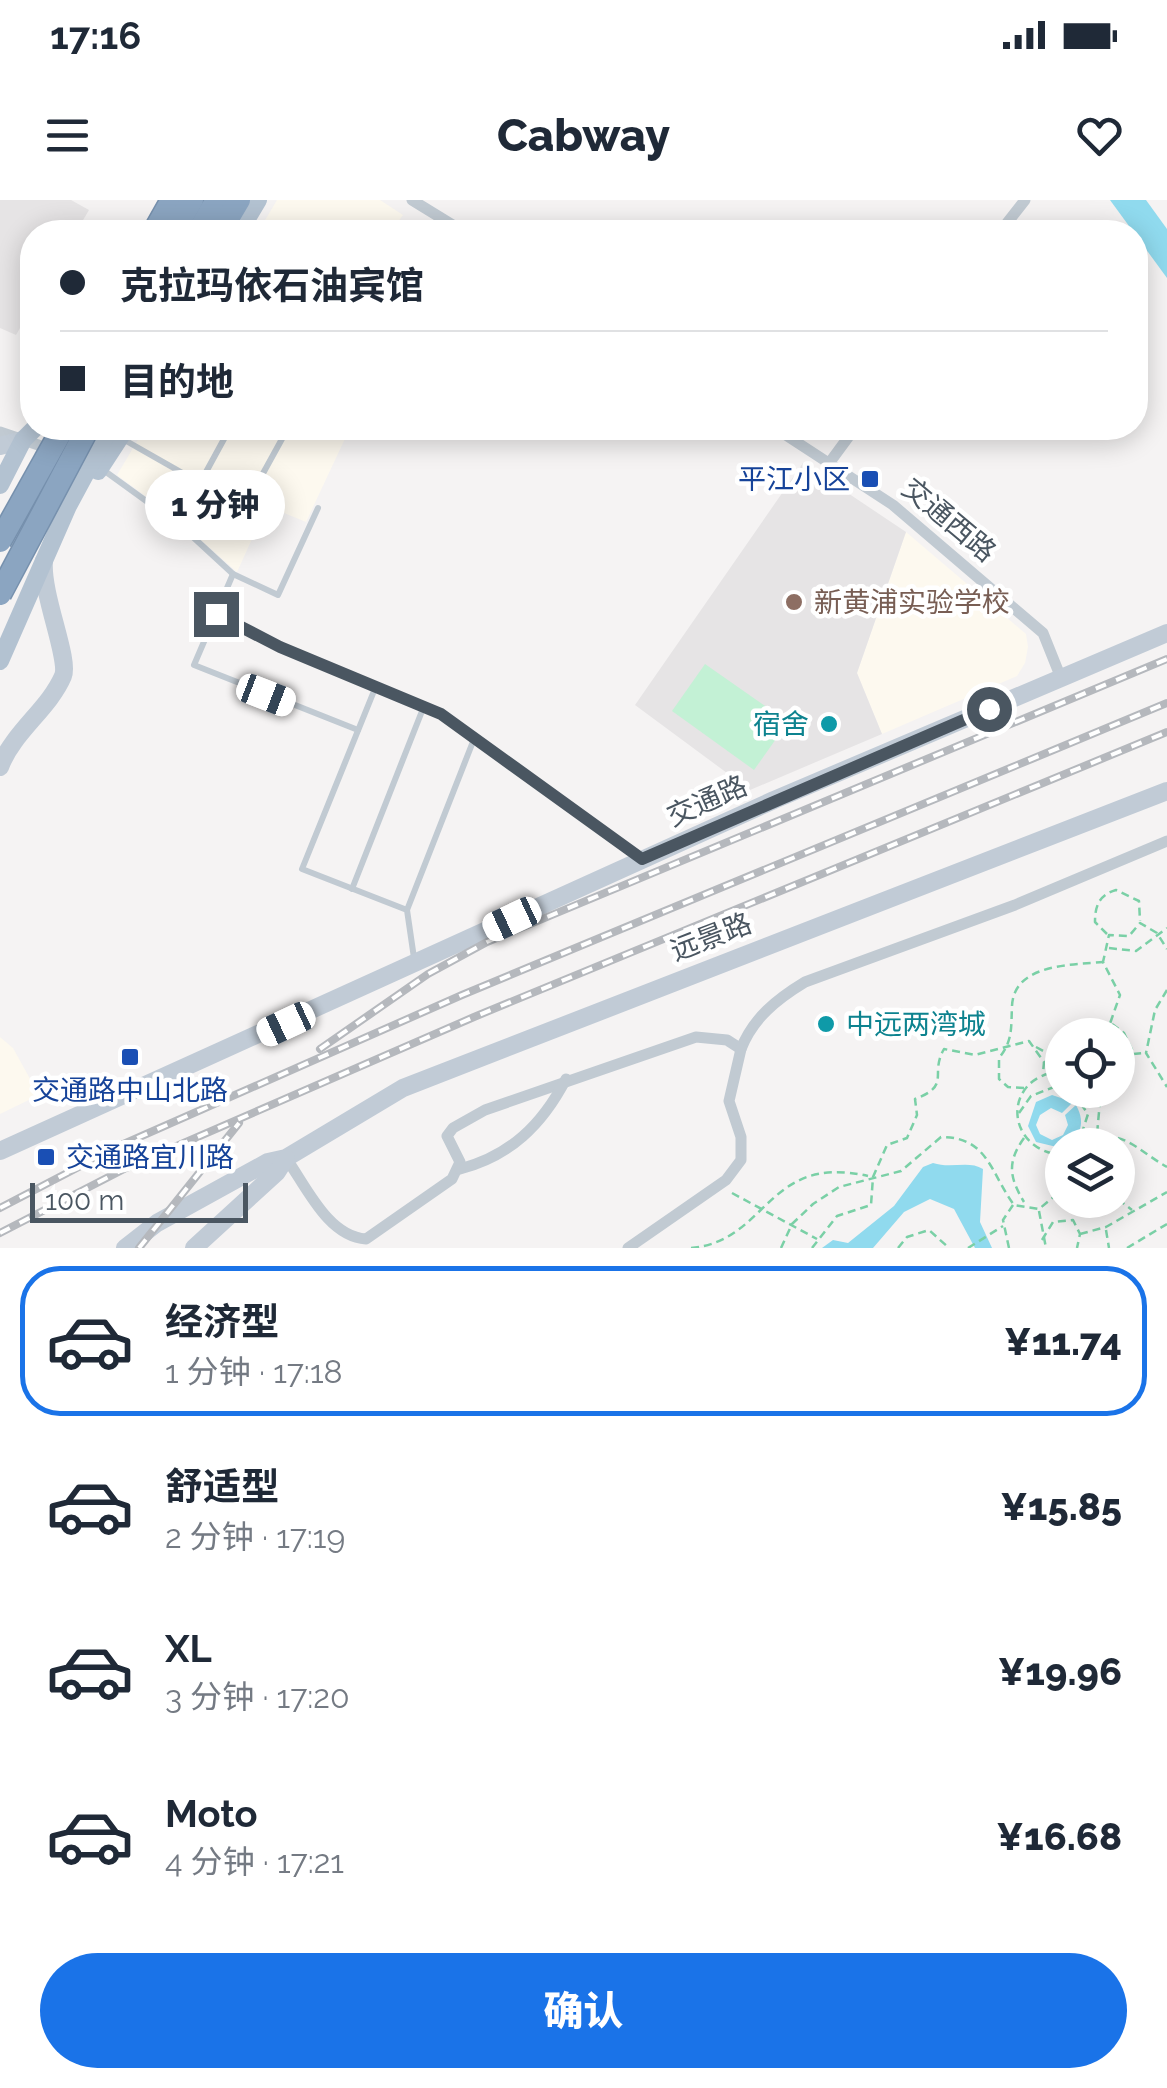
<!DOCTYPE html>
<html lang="zh">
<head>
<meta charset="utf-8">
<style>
  :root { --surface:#fff; --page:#f6f6f7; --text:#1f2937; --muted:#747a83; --line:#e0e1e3; --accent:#1a73e8 }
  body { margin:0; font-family:Raleway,"Noto Sans SC",sans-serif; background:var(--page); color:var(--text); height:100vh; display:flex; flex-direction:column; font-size:38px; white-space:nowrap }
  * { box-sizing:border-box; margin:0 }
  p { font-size:32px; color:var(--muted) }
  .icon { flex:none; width:55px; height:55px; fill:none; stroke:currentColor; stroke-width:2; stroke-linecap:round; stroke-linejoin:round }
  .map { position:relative; height:1048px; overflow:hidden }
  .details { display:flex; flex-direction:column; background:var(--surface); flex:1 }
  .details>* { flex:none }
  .guide { position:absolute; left:20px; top:20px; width:1128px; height:220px; border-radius:40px; box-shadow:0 5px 25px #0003; display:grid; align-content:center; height:220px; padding:0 40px; background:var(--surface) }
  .buttons { position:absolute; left:1045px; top:818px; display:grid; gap:20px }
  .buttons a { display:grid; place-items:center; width:90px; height:90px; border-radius:50%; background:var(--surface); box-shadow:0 5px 25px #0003; font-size:50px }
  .scale { position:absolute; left:30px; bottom:25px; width:218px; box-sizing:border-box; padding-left:10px; border:5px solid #4a5661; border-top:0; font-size:28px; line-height:35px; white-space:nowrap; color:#4a5661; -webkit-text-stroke:8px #fff; paint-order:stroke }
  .end { position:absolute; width:45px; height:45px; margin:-22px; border:12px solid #4a5661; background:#fff; box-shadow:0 0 0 5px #fff }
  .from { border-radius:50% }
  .bubble { position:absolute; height:70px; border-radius:35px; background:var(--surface); box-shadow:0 5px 25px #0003; font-size:32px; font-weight:800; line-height:70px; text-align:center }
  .car { position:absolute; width:30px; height:60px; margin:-30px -15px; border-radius:12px; box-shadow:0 0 8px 2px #0007; background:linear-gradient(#fff 24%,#345 0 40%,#fff 0 76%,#345 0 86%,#fff 0) }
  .guide b { display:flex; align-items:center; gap:35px; height:95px; font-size:38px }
  .guide b+b { border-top:2px solid var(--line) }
  .guide i { width:25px; height:25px; background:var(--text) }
  ul { padding:18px 0 0; list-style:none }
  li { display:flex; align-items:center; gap:30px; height:150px; margin:0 20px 15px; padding:0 20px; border:5px solid transparent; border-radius:40px }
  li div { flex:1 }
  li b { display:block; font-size:38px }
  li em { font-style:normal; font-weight:800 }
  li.selected { border-color:var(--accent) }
  li>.icon { width:90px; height:90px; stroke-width:1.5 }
  .button { display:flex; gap:20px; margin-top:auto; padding:20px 40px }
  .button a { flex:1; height:115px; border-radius:60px; background:var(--accent); color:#fff; font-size:40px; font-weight:800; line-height:115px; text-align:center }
  .status { display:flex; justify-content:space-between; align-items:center; height:70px; padding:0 50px; background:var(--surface); direction:ltr }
  .status svg { height:28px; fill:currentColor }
  header { display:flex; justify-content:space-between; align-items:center; height:130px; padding:0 40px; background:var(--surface); font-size:45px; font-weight:800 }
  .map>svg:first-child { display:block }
  .commercial { fill:#fdf9ef }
  .education { fill:#e6e4e5 }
  .green { fill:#c3f1d5 }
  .water { fill:#90daee }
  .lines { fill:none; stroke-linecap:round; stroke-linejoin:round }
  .highway-casing { stroke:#7690ad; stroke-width:25 }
  .path { stroke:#7ad0a6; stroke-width:2.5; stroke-dasharray:8 5; stroke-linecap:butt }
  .lane { stroke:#c1cad2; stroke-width:6 }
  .street { stroke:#c1cad2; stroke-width:11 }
  .secondary { stroke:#c1cbd6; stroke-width:18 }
  .primary { stroke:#b3c2d1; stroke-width:18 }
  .highway { stroke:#8ba5c1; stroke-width:22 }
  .rail-casing { stroke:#b5b8bd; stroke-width:8 }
  .rail { stroke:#fff; stroke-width:4; stroke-dasharray:11; stroke-linecap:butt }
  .highway-bridge-casing { stroke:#7690ad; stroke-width:25; stroke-linecap:butt }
  .highway-bridge { stroke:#8ba5c1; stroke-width:22 }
  .route { stroke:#4a5661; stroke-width:12 }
  .transit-dot { fill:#1a4fb4; stroke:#fff; stroke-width:4 }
  .education-dot { fill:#8d6e63; stroke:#fff; stroke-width:4 }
  .culture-dot { fill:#0f9aa8; stroke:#fff; stroke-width:4 }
  .labels { text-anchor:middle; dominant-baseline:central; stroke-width:9; stroke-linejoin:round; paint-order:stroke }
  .transit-label { font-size:28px; fill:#164399; stroke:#fff; text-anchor:end }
  .street-label { font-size:28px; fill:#4a5661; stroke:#fff }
  .education-label { font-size:28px; fill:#785e54; stroke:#fff; text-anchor:start }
  .culture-label { font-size:28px; fill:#0d838f; stroke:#fff; text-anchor:end }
</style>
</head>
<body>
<div class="status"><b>17:16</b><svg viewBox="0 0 49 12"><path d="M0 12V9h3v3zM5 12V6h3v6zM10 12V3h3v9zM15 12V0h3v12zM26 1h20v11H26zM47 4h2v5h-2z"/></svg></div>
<header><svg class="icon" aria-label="menu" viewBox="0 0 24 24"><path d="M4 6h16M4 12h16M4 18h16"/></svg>Cabway<svg class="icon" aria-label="heart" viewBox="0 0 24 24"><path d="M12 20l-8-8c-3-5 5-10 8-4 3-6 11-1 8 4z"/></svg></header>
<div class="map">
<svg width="1167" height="1048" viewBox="0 0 1167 1048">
  <rect width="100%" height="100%" fill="#f5f3f3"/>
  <g class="commercial">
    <path d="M277,0h103l23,15 -12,17h-133z"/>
    <path d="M145,228h205l-44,94 -39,-16 -30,66 -54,-48 -66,-49z"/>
    <path d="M906,332l120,102 2,13 -3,16 -8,13 -135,58 -25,-61z"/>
    <path d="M0,837l13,11 26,47 -39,19z"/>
  </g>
  <g class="education">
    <path d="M0,0h71l18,10 -13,22h-44v75l-16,28 -16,-7z"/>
    <path d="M803,263l103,69 -49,141 25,61 -132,56 -115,-85z"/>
  </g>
  <path class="green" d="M705,464l83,58 -34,48 -82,-59z"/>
  <g class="water">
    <path d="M1110,0h36l21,29v49z"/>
    <path d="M1052,895l21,7 -11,11 -11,-5 -11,7 -4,10 4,9 12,6 11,-5 5,-10 -3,-10 11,-10c12,22 1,34 -15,43l-25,-6 -8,-16 8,-24z"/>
    <path d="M933,963c18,6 36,-3 50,6l-3,53 12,26h-17l-21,-39 -24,-10 -26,13 -31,36h-51l11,-8 15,3 46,-37 29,-39z"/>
  </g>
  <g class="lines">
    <g class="highway-casing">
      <g id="highway">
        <path d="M154,32l18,-32"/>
        <path d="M173,32l19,-32"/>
        <path d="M198,32l19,-32"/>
        <path d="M220,32l19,-32"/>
      </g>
    </g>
    <g class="path">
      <path d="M1107,734l-12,-12c0,-16 4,-27 21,-32l23,11 1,20"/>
      <path d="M1109,748l27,3 31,-23"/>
      <path d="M1167,790l-12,20 -9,43 21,34"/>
      <path d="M1112,824l12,9 10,21"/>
      <path d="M1106,835l14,-40 -17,-33 6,-27 20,1 11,-13 17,10 10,16"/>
      <path d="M1036,847l13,7 13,-3"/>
      <path d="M1118,869l6,-5v-9l20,-2"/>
      <path d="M1062,871c-61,5 -58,79 0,84"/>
      <path d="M1024,888l-16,-1 -9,-8v-21c14,-17 12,-31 13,-52 2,-43 61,-41 91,-44"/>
      <path d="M1090,890l10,11 -3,33"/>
      <path d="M1081,903l3,-13"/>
      <path d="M1019,913l12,-17 23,-9 22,10 12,17 -10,31"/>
      <path d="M1024,938c-17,24 -15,39 0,64"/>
      <path d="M1080,943c39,-19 55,6 87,24"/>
      <path d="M732,993l85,46"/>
      <path d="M1118,999l14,11"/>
      <path d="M1039,1011l7,37"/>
      <path d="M1106,1030l3,18"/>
      <path d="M1080,1034l26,-7 61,-35"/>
      <path d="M1042,1040l11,-18 20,-2 7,14 -3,14"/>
      <path d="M691,1048c78,-7 75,-95 177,-72"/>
      <path d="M781,1048l11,-24 21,-20 26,-17 62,-16 40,-34c47,0 49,35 73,68l25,4 23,-19"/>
      <path d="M812,1048l25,-32 34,-11 2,-28 14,-32 20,-7 10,-23 -2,-16c37,-14 14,-24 29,-50l31,6 54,-14 15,21 -1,11"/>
      <path d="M898,1048l9,-11 22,-7 20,18"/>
      <path d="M968,1048l35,-22"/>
      <path d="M1009,1048l-6,-28 10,-15"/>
      <path d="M1127,1048l40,-24"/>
    </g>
    <g class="lane">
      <path d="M121,238l123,70"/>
      <path d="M102,269l80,58 51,47 45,21 40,-87"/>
      <path d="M200,283l30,-55"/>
      <path d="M235,334l9,-26 44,-80"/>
      <path d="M233,374l-39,91 164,65"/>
      <path d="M216,415l64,32 161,67 200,145"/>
      <path d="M376,486l-74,183 105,41 7,48"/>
      <path d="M352,689l72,-183"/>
      <path d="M407,710l67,-171"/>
    </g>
    <g class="street">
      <path d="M412,0l52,32"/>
      <path d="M1000,32l25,-32"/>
      <path d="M775,228l118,77 150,128 18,45"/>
      <path d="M0,232l53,18"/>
      <path d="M830,262l25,-34"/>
      <path d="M286,958c20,28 42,79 80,81l86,-60 8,-17 -13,-26 6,-8 32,-18 211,-73 31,3 14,9c12,-31 36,-50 64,-67l210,-77 152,-64"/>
      <path d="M460,969c50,-13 82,-44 106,-90"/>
      <path d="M628,1048l98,-68 15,-20v-23l-12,-36 12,-52"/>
    </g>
    <g class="secondary">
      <path d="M0,246l23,-6"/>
      <path d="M0,567c13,-35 49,-58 63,-91 7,-17 -22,-82 -19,-115"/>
      <path d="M0,951l774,-351 393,-167"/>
      <path d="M125,1048l32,-25 111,-61 18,-4 117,-70 764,-297"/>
      <path d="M194,1048l83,-76 9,-14"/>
    </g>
    <g class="primary">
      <path d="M239,32l19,-32"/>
      <path d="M98,271l28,-43"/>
      <path d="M0,285l23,-45 12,-12"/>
      <path d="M0,461l68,-155 42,-78"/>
    </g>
    <use href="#highway" class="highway"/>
    <g class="rail-casing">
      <g id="rail">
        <path d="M320,849l108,-75 59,-32 680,-283"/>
        <path d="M0,1008l119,-62 343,-151 705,-292"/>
        <path d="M0,1033l126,-65 348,-151 693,-285"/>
        <path d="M139,1048l100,-125"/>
      </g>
    </g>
    <use href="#rail" class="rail"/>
    <g class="highway-bridge-casing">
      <g id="highway-bridge">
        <path d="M0,341l63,-113"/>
        <path d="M0,394l88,-166"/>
      </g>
    </g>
    <use href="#highway-bridge" class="highway-bridge"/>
  </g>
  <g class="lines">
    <path class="route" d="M216,414l64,33 161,67 201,145 347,-150"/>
  </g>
  <g class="transit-dot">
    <rect x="860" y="269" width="20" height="20" rx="5"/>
    <rect x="120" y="847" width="20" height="20" rx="5"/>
    <rect x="36" y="947" width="20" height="20" rx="5"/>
  </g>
  <circle class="education-dot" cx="794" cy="402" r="10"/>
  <g class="culture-dot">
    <circle cx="829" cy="524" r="10"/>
    <circle cx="826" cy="824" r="10"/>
  </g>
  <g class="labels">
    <g class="transit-label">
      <text x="850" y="279">平江小区</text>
      <text x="130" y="890" text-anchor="middle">交通路中山北路</text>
      <text x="66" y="957" text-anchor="start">交通路宜川路</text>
    </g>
    <g class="street-label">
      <text transform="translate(949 320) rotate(40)">交通西路</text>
      <text transform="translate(707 601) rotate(-24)">交通路</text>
      <text transform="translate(711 737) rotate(-21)">远景路</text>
    </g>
    <g class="education-label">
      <text x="814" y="402">新黄浦实验学校</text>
    </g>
    <g class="culture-label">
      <text x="809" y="524">宿舍</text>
      <text x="846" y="824" text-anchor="start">中远两湾城</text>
    </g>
  </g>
</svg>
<div class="buttons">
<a><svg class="icon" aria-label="locate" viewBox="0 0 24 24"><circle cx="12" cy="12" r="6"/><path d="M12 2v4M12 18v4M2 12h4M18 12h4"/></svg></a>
<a><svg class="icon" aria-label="layers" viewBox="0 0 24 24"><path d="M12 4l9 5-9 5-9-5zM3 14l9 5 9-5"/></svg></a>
</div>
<div class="scale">100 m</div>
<i class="end from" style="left:989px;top:509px"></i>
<i class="end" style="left:216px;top:414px"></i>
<div class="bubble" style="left:145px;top:270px;width:140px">1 分钟</div>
<i class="car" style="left:266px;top:495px;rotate:111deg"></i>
<i class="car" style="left:512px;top:719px;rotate:245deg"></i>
<i class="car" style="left:286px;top:824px;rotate:245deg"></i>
<div class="guide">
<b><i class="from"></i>克拉玛依石油宾馆</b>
<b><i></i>目的地</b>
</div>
</div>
<section class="details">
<ul>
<li class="selected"><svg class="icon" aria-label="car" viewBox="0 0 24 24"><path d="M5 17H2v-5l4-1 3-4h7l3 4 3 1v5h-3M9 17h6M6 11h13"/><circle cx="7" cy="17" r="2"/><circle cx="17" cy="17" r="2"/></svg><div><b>经济型</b><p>1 分钟 · 17:18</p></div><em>¥11.74</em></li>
<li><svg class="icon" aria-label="car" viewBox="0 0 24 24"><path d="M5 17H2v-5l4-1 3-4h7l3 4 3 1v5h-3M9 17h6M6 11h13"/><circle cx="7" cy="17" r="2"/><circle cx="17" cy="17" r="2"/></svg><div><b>舒适型</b><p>2 分钟 · 17:19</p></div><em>¥15.85</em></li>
<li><svg class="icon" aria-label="car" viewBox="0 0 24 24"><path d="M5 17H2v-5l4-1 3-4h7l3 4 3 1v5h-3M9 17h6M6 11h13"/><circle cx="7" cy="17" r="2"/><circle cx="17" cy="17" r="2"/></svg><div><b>XL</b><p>3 分钟 · 17:20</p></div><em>¥19.96</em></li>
<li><svg class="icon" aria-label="car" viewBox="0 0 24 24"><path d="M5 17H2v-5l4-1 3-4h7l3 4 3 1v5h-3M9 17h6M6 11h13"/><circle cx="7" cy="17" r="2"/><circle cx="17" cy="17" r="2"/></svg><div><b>Moto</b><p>4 分钟 · 17:21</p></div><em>¥16.68</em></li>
</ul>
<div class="button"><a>确认</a></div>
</section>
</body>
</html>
